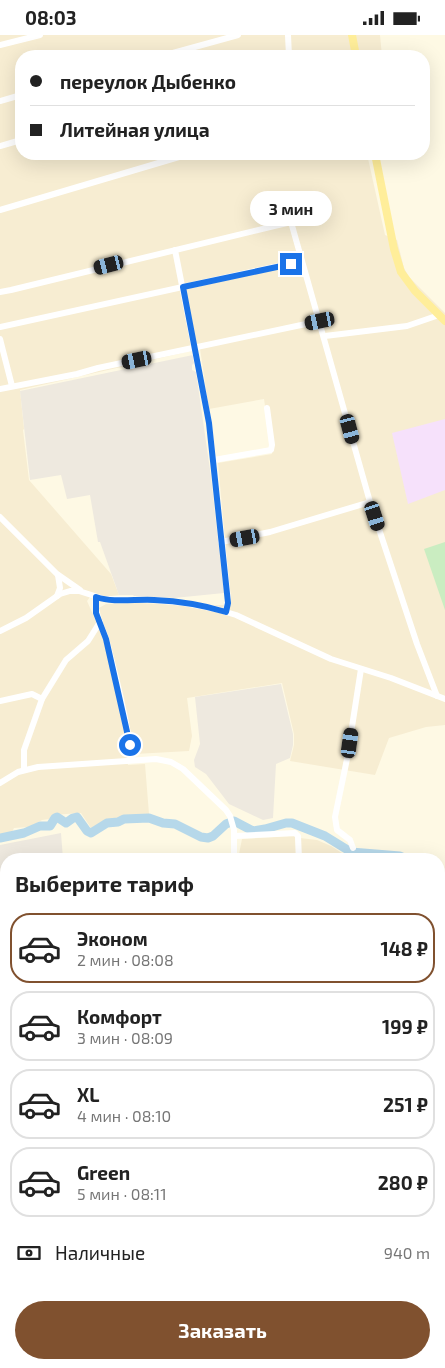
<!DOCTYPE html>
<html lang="ru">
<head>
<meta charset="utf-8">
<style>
  :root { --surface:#fff; --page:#f6f6f6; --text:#222; --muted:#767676; --line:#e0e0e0; --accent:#80512f }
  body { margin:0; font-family:"Exo 2",sans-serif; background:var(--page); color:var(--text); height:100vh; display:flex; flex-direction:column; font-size:19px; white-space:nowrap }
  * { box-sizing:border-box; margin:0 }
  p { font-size:16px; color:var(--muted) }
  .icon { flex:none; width:28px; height:28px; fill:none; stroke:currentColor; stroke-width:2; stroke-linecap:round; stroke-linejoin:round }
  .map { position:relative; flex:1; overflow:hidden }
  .side { position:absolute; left:0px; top:818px; width:445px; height:516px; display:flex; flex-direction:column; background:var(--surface); border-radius:20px 20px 0 0; box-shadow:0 5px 20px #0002 }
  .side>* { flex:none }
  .hud { position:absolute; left:15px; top:15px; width:415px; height:110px; border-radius:20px; box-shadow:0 5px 20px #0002; display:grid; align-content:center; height:110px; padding:0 15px; background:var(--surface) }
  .end { position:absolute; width:22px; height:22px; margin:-11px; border:6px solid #1a73e8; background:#fff; box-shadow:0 0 0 2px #fff }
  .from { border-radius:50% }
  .bubble { position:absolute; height:35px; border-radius:18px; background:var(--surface); box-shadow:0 5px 20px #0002; font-size:16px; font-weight:700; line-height:35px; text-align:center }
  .car { position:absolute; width:15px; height:30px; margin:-15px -8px; border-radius:6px; box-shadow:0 0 4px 1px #0007; background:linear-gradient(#222 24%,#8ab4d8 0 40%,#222 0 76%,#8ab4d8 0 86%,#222 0) }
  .hud b { display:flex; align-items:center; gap:18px; height:48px; font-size:19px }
  .hud b+b { border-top:1px solid var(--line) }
  .hud i { width:12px; height:12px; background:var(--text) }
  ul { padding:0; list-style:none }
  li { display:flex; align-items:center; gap:15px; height:70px; margin:0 10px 8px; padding:0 5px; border:2px solid var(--line); border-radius:20px }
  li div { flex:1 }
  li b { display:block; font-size:19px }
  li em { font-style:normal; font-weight:700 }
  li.on { border-color:var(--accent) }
  li>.icon { width:45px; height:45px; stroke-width:1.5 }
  h2 { padding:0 15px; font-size:22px; line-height:60px }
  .pay { display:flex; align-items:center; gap:12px; height:55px; padding:0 15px; font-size:19px }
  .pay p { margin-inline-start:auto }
  .button { display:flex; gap:10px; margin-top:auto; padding:10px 15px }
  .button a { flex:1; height:58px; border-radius:30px; background:var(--accent); color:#fff; font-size:20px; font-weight:700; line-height:58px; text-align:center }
  .status { display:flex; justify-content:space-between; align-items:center; height:35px; padding:0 25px; background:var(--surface); direction:ltr }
  .status svg { height:14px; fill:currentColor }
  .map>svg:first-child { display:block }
  .residential { fill:#f7edd2 }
  .industrial { fill:#eee9df }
  .education { fill:#f6e1fb }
  .green { fill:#caedc1 }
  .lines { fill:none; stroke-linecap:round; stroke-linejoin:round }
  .river { stroke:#b6d8ea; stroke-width:9 }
  .minor { stroke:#fff; stroke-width:6 }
  .major { stroke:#ffee9a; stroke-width:8 }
  .route { stroke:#1a73e8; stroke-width:6 }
</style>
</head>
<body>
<div class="status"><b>08:03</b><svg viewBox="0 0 49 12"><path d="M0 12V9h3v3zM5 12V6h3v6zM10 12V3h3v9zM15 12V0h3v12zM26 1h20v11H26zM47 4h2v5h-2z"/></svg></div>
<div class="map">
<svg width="445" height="1333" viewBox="0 0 445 1333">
  <rect width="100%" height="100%" fill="#fef9e4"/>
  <g class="residential">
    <path d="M0,0h380l2,21h-361v98h346l18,81 12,5 7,28 5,9 36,36v412l-19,2 -37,11 -14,37 -85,-14 4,-16v-11l-12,-51 -95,15 5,38 -3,15 -54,3 -8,-39 -28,-107 7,-4 33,-1 40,2h52l-13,-142 54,-9 -8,-55 -55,10 -9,-60 -180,41 4,39 -1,1 6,50 82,94 8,21 -15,2 -11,-4 -6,8 15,34 6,21 16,76 4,33 17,-1 4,50 -44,6 -9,8h-5l-10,-15 -29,2 -3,4 -7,1 -13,7 -15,1 -2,4 -12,2z"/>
    <path d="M295,801l1,23h-58l4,-20z"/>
    <path d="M300,803l17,2 14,6 20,13h-51z"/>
    <path d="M439,872h6v110l-6,-1z"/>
    <path d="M445,1105v228h-40l1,-5h33v-188z"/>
    <path d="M6,1107v211h-6v-201l1,-9z"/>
    <path d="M0,1324h6v4l71,1 1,-1h61l-1,5h-138z"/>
    <path d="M150,1328h116l-1,5h-116z"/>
    <path d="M277,1328h116l-1,5h-116z"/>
  </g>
  <g class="industrial">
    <path d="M193,320l1,8 -2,2v5l4,2 15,105 13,116 -50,5 -40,-2 -1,-1h-14l-19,-53h-2l-8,-47 -23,4 -6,-24 -31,5 -10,-89z"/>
    <path d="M281,649l12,50v11l-3,13 -14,6 -3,54 -10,2 -34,-16 -23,-30 -11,-7 -1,-7 6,-16 -5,-47z"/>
    <path d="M61,798l2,26h-57v84l-6,1v-99z"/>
  </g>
  <path class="education" d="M445,384v71l-37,14 -16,-71z"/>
  <path class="green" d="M445,507v68l-21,-61z"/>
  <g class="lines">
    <g class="river">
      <path d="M0,803l24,-5 16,-7h10l5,-8 2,-1 9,6 7,-5 4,-1 10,14 4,2 16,-10 11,-1 6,-3 25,-1 14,5 12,1 26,13 7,1 5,-2 13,-12 8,-3 19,10 12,-2 21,-6h6l33,13 26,16 49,4 6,3"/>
      <path d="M439,864h6"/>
    </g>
    <g class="minor">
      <path d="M288,0l1,21"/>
      <path d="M0,10l40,-10"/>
      <path d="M162,21l76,-21"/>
      <path d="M0,66l21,-6"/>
      <path d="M0,111l21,-6"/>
      <path d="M0,175l189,-56"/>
      <path d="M175,215l34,173 19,175 -2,14"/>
      <path d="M0,257l11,-2 280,-68 79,280 47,142 20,52"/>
      <path d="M0,292l274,-60 28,-4"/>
      <path d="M325,301l82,-10 32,-11"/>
      <path d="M0,304l12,47"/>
      <path d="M0,354l77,-15 21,-6 222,-47"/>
      <path d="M214,425l57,-10 1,-5 -5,-37"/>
      <path d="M0,482l57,57 23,16"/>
      <path d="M221,507l49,-10 100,-30"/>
      <path d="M57,561l3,-8 -2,-13"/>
      <path d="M96,562c-3,17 7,30 11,45 10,39 20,78 25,118"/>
      <path d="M0,596l26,-13 34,-24 10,-3h9l25,8 51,1 29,3 32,6 20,6 95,44 60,19 54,21"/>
      <path d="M0,666l32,-7 10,5"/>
      <path d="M24,735v-20l18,-51 24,-39 22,-19 12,-19"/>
      <path d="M0,748l18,-11 20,-5 118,-8 15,3 12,7 43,41 4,6 4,14v29"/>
      <path d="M235,801l60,-3 3,3 1,23"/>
      <path d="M353,813l-3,-8 -13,-10 -2,-13 12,-58 14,-90"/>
      <path d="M352,824v-2"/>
      <path d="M0,966l6,-5"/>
      <path d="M439,987l6,2"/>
      <path d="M0,994l6,108"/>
      <path d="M0,1320l6,1"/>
      <path d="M143,1333l1,-5"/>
      <path d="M271,1333l1,-5"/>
    </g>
    <g class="major">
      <path d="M352,0l4,21"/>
      <path d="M375,119l19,95 7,23 14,19 30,30"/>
      <path d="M0,1105l6,-3"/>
      <path d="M439,1105l5,-27"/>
      <path d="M399,1333l1,-5"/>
    </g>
  </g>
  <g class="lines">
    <path class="route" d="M130,710l-24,-106 -10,-26v-16c18,6 39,2 58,3 24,1 49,5 72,12l2,-9 -19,-180 -26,-136 108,-23"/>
  </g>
</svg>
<i class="end from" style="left:130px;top:710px"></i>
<i class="end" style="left:291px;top:229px"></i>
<div class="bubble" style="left:250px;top:156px;width:82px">3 мин</div>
<i class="car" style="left:109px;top:230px;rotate:256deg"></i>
<i class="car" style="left:320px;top:286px;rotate:258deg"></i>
<i class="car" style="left:137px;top:325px;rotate:258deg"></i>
<i class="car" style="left:350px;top:394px;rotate:165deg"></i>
<i class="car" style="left:375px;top:481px;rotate:162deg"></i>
<i class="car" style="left:245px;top:503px;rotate:260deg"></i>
<i class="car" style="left:350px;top:708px;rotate:8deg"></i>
<div class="hud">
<b><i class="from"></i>переулок Дыбенко</b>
<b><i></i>Литейная улица</b>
</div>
<section class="side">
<h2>Выберите тариф</h2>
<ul>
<li class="on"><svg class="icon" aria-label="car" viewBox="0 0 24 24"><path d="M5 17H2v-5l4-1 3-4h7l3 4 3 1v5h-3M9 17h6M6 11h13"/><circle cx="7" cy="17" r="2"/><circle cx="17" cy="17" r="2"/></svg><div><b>Эконом</b><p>2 мин · 08:08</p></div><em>148 ₽</em></li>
<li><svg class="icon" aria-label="car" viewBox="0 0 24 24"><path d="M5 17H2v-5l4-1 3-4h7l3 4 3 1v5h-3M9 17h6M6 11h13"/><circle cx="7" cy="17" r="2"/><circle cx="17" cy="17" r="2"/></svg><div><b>Комфорт</b><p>3 мин · 08:09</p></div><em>199 ₽</em></li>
<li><svg class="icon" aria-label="car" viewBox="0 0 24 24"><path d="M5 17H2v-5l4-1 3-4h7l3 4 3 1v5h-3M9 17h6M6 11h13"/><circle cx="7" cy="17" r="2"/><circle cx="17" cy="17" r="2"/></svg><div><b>XL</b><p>4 мин · 08:10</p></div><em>251 ₽</em></li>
<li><svg class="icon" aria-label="car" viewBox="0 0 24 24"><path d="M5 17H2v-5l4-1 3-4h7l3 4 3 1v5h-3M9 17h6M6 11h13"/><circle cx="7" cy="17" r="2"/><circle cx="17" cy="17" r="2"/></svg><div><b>Green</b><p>5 мин · 08:11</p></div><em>280 ₽</em></li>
</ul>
<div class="pay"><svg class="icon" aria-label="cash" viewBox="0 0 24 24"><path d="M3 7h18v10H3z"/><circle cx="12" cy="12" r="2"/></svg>Наличные<p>940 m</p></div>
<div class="button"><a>Заказать</a></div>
</section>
</div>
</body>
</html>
